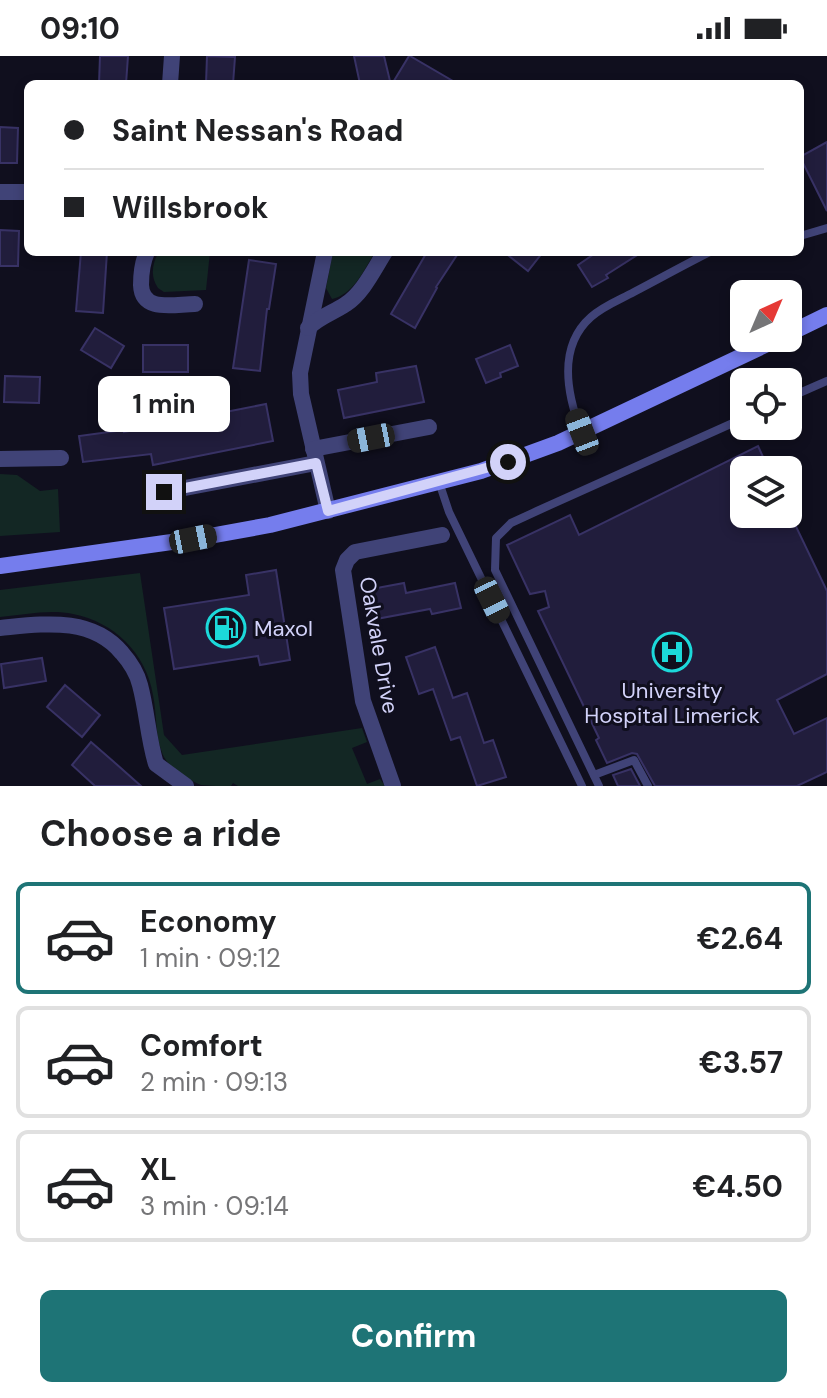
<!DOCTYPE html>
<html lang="en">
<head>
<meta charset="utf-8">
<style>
  :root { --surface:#fff; --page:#f6f6f6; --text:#202124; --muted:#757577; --line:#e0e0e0; --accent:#1e7476 }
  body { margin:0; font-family:"DM Sans",sans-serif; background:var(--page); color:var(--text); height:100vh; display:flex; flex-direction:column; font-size:30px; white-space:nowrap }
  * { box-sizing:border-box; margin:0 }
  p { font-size:26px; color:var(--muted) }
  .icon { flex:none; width:44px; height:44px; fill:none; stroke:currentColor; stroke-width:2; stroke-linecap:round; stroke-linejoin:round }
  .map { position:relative; height:730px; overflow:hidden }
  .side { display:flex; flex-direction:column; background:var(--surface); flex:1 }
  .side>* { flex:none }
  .guide { position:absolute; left:24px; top:24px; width:780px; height:176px; border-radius:12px; box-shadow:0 4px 12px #0003; display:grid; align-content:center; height:176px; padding:0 40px; background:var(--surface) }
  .needle { width:52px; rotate:44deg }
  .controls { position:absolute; left:730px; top:224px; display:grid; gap:16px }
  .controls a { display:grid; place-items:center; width:72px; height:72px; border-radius:12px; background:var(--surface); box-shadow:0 4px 12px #0003; font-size:40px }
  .end { position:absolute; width:36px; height:36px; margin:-18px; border:10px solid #d2d2f9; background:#111; box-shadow:0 0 0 4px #111 }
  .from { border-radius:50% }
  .bubble { position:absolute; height:56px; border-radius:12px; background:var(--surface); box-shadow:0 4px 12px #0003; font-size:26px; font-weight:700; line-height:56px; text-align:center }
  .car { position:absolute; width:24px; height:48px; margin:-24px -12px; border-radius:10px; box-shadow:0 0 6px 2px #0007; background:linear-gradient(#222 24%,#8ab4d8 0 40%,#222 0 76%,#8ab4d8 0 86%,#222 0) }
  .guide b { display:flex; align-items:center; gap:28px; height:76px; font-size:30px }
  .guide b+b { border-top:2px solid var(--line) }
  .guide i { width:20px; height:20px; background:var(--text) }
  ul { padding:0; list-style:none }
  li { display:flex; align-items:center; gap:24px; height:112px; margin:0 16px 12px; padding:0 24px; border:4px solid var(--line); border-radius:12px }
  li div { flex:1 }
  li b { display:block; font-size:30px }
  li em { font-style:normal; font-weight:700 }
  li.selected { border-color:var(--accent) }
  li>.icon { width:72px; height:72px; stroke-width:1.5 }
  h2 { padding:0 40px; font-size:36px; line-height:96px }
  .action { display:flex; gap:16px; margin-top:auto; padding:16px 40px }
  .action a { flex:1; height:92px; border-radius:12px; background:var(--accent); color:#fff; font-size:32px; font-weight:700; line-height:92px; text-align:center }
  .status { display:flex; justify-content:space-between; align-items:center; height:56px; padding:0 40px; background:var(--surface); direction:ltr }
  .status svg { height:22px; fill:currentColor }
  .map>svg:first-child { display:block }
  .green { fill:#132724 }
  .building { fill:#211d3c; stroke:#383265; stroke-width:2 }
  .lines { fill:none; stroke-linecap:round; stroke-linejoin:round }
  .lane { stroke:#404377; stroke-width:8 }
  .street { stroke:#404377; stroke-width:16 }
  .secondary { stroke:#757ded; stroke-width:16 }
  .route { stroke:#d2d2f9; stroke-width:10 }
  .labels { text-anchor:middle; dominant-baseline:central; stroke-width:6; stroke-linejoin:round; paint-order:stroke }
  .poi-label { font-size:22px; fill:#d2d2f9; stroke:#100f1e; text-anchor:start }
  .street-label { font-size:22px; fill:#d2d2f9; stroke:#100f1e }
</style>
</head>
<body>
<div class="status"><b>09:10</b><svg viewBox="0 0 49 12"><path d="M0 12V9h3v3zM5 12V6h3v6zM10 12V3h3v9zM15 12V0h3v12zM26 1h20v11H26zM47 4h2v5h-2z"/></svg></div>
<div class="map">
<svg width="827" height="730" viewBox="0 0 827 730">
  <rect width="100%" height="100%" fill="#100f1e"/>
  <g class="green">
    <path d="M159,196h51l-4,38 -42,2 -6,-4c-8,-11 -6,-25 1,-36z"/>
    <path d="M333,196h42c-11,18 -21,42 -43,47l-6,-11z"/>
    <path d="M0,418l17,1 23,16 18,-2 2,43 -60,4z"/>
    <path d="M140,517l24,162 18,20 180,-27 5,14 -15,6 15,36 13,-5 5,7h-147l-5,-3 -2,3c-9,0 -22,0 -30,-1 -13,-5 -32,-17 -38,-30 -8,-17 -6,-41 -10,-60 -7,-42 -39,-73 -80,-81 -24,-5 -49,1 -73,3v-27z"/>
  </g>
  <g class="building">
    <path d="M100,0h28l-2,28h-27z"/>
    <path d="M207,0l28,1 -2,27h-27z"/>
    <path d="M354,0h30l6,25 -30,3z"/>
    <path d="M409,0h1l48,28h-66z"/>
    <path d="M0,71l18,1 -1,35h-17z"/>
    <path d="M827,86v69l-27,-54z"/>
    <path d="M0,174l19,1 -1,35h-18z"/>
    <path d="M81,196h26l-4,61 -27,-2z"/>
    <path d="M427,196h32l-23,35 1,1 -22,40 -24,-14z"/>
    <path d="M504,196h39l-15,19z"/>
    <path d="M597,196h45l-36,23 2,3 -16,9 -14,-22z"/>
    <path d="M249,204l27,4 -7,45h-2l-7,62 -27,-3z"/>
    <path d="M95,272l29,18 -13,22 -30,-18z"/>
    <rect x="143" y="289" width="45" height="27"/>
    <path d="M510,289l8,21 -18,7 1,4 -15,6 -10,-24z"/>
    <path d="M416,310l8,36 -80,16 -6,-28 39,-8 -1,-9z"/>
    <path d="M5,320l35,1 -1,26 -35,-1z"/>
    <path d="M266,348l7,37 -120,24 -2,-11 -68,8 -4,-26 45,-6v2z"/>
    <path d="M758,390l11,24h-25v44h46l37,77v83l-50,26 17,34 33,-16v54l-30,14h-142l-18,-32 -5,-1 -25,10 -11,-23 3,-2 -61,-127 11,-4 -4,-16 -15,3 -23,-49 63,-30 9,20z"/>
    <path d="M276,514l14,90 -30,5 -2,-9 -84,13 -10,-61 85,-13 -3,-20z"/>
    <path d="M404,527l2,10 49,-10 6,25 -29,6 -2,-5 -59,11 -5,-30z"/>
    <path d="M435,591l18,51 14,-5 17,50 9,-3 13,37 -29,9 -17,-49 -9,3 -18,-51 -14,5 -13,-37z"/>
    <path d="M42,602l4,23 -42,7 -3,-24z"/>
    <path d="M65,629l35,30 -18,22 -35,-30z"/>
    <path d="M91,686l23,20 27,24h-46l-23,-21z"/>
    <path d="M631,713l9,17h-22l-5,-11z"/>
  </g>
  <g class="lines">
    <g class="lane">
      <path d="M800,180l27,-8"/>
      <path d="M788,342l39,-17"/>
      <path d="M581,375c-14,-37 -24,-84 10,-114 12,-11 28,-17 43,-25 25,-13 50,-27 76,-40"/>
      <path d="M439,426l10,30 133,274"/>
      <path d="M594,719l40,-15 14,26"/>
      <path d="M599,730l-104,-216 1,-32 15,-15 26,-12 207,-93"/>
    </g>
    <g class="street">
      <path d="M170,28l2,-28"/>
      <path d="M0,136h25"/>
      <path d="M147,196c-5,11 -6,21 -6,33 1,28 33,19 54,19"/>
      <path d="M325,196l-25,121 1,21 27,117"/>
      <path d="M308,272c12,-12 25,-15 38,-24 17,-11 28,-35 39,-52"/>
      <path d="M313,393l116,-22"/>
      <path d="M0,403l61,-1"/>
      <path d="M164,436l152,-29"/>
      <path d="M0,572c43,-4 91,-12 122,25 8,9 15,20 18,32 7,26 8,53 16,79l30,22"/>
      <path d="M393,730l-30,-85 -20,-131 4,-10 8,-8 87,-17"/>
    </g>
    <g class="secondary">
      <path d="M788,278l39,-19"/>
      <path d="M0,510l193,-27 77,-14 211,-54 77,-28 222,-105"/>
    </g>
  </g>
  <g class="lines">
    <path class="route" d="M164,436l152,-29 12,48 180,-49"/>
  </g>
  <defs>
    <g id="fuel-ring" transform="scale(2)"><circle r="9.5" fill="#100f1e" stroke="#1cd9da" stroke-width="1.5"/><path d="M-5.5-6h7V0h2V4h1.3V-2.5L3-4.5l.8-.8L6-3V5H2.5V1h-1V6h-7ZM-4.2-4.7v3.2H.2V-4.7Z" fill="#1cd9da"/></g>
    <g id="hospital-ring" transform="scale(2)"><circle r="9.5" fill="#100f1e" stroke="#1cd9da" stroke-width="1.5"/><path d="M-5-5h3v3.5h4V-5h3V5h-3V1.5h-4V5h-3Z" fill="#1cd9da"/></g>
  </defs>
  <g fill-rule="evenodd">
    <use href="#fuel-ring" x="226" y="572"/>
    <use href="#hospital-ring" x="672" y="596"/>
  </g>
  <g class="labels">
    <g class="poi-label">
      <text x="254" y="572">Maxol</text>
      <text x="672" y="634" text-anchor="middle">University<tspan x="672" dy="25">Hospital Limerick</tspan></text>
    </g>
    <g class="street-label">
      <text transform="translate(379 589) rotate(80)">Oakvale Drive</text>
    </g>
  </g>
</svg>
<div class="controls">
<a><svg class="needle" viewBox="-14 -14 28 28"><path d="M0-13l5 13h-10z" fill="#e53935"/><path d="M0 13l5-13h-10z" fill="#757577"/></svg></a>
<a><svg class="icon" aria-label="locate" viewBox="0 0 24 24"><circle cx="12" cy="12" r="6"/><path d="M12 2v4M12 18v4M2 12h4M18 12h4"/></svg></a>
<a><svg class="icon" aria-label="layers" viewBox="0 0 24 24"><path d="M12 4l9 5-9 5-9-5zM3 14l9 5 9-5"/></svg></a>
</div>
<i class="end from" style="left:508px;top:406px"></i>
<i class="end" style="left:164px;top:436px"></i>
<div class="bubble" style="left:98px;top:320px;width:132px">1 min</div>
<i class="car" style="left:582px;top:376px;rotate:339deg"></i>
<i class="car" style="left:371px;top:382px;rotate:259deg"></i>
<i class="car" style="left:193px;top:483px;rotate:79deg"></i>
<i class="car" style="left:492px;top:544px;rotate:154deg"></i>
<div class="guide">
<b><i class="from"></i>Saint Nessan's Road</b>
<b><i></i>Willsbrook</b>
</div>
</div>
<section class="side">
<h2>Choose a ride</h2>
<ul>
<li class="selected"><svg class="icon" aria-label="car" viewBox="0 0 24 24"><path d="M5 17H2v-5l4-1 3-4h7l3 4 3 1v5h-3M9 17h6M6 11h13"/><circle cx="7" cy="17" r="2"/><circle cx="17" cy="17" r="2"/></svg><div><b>Economy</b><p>1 min · 09:12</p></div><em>€2.64</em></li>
<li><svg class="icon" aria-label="car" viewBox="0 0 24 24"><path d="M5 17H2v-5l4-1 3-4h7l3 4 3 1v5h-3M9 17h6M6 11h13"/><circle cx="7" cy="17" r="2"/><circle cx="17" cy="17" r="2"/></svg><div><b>Comfort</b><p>2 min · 09:13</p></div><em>€3.57</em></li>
<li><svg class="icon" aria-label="car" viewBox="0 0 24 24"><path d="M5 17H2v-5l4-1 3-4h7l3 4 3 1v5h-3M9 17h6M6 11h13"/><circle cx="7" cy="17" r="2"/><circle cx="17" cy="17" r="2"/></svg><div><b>XL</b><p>3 min · 09:14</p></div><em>€4.50</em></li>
</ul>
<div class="action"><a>Confirm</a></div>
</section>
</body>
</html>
